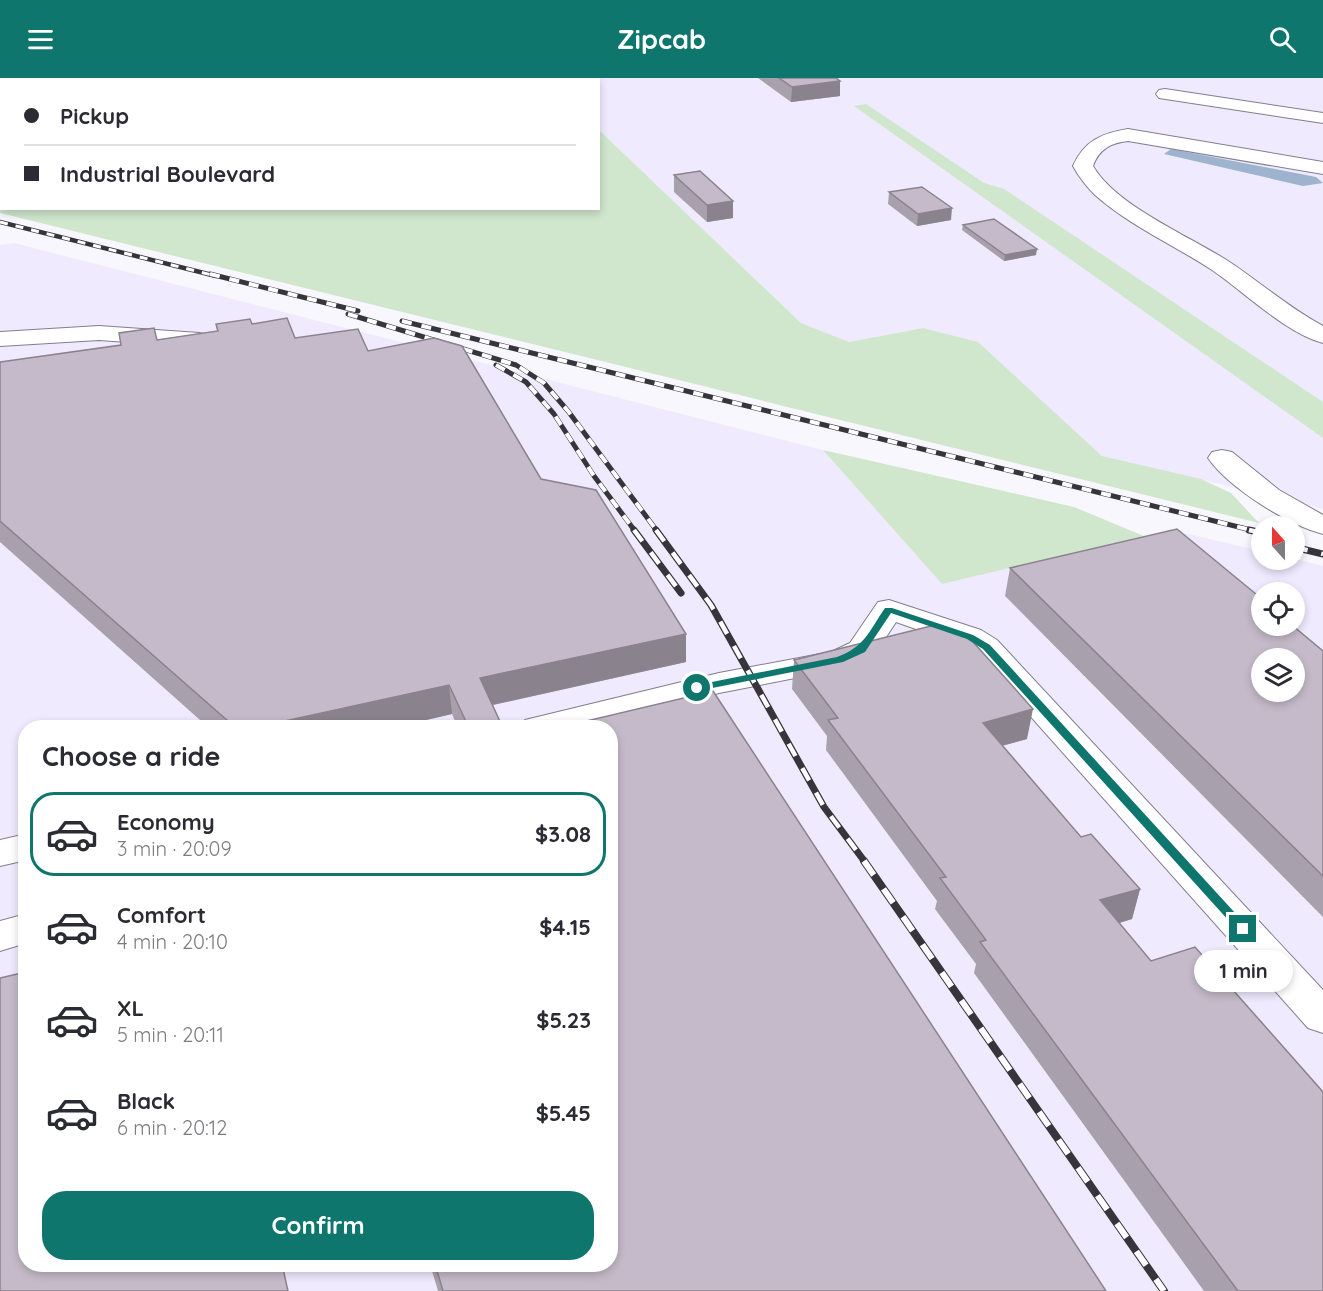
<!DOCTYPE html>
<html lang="en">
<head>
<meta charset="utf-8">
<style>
  :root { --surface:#fff; --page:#f2f2f3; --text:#2b2b33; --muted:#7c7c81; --line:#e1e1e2; --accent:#0f766e }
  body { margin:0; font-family:Quicksand,sans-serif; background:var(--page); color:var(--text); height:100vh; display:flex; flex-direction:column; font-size:22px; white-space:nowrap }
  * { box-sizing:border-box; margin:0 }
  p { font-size:20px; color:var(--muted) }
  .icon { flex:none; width:33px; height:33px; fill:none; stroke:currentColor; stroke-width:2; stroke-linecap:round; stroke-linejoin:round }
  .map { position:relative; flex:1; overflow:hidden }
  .side { position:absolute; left:18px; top:642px; width:600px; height:552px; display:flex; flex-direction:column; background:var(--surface); border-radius:24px; box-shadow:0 3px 9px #0003 }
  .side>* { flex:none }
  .guide { position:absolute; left:0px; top:0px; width:600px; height:132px; box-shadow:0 3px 9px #0003; display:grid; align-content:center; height:132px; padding:0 24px; background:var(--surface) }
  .needle { width:39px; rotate:339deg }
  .controls { position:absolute; left:1251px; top:438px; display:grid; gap:12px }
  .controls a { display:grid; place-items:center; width:54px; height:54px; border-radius:50%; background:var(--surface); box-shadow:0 3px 9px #0003; font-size:30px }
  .end { position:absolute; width:27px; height:27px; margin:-14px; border:8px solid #0f766e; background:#fff; box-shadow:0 0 0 3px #fff }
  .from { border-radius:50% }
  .bubble { position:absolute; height:42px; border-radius:21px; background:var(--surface); box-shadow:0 3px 9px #0003; font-size:20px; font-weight:800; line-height:42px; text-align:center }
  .guide b { display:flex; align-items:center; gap:21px; height:57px; font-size:22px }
  .guide b+b { border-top:2px solid var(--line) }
  .guide i { width:15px; height:15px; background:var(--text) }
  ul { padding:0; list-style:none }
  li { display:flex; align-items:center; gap:18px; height:84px; margin:0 12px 9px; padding:0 12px; border:3px solid transparent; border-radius:24px }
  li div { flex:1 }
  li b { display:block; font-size:22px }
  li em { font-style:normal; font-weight:800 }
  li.selected { border-color:var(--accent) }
  li>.icon { width:54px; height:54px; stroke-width:1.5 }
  h2 { padding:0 24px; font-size:27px; line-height:72px }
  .button { display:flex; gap:12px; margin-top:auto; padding:12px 24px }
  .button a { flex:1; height:69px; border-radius:24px; background:var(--accent); color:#fff; font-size:24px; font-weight:800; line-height:69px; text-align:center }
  header { display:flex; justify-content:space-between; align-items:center; height:78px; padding:0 24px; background:var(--accent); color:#fff; font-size:27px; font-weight:800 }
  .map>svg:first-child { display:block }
  .built { fill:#efeafe; fill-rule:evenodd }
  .green { fill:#d0e6cd }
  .water { fill:#9eb3ce }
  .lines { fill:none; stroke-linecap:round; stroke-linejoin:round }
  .minor-casing { stroke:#817e8e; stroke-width:2 }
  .minor { fill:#fff; fill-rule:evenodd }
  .rail-far3-casing { stroke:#36353c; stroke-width:4.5 }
  .rail-far2-casing { stroke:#36353c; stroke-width:5 }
  .rail-far1-casing { stroke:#36353c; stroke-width:7 }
  .rail-casing { stroke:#36353c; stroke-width:8 }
  .rail-far3 { stroke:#fff; stroke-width:3; stroke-dasharray:8; stroke-linecap:butt }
  .rail-far2 { stroke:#fff; stroke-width:4; stroke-dasharray:10; stroke-linecap:butt }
  .rail-far1 { stroke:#fff; stroke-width:4.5; stroke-dasharray:14; stroke-linecap:butt }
  .rail { stroke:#fff; stroke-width:6; stroke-dasharray:17; stroke-linecap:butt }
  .wall { fill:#a9a0ad }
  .shaded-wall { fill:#8a828d }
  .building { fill:#c5bac9; stroke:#8a828d; stroke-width:1.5; fill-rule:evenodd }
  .route { fill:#0f766e }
</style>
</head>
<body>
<header><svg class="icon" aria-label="menu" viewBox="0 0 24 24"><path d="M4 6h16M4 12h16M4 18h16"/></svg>Zipcab<svg class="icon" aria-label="search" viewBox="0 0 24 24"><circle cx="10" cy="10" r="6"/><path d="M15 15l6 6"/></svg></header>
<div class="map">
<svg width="1323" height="1213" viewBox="0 0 1323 1213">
  <rect width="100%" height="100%" fill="#f8f7fe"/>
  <g class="built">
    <path d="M545,0h778v431l-221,-53 -125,-114 -54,-14 -74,14 -48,-19 -202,-193 -1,-50z"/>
    <path d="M14,165l809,207 119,134 229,-54 90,21 1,9 33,-1 28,7v725h-1323v-1046zM1262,514h32v34h-32zM1262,580h32v34h-32zM26,650h584v536h-584z"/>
  </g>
  <g class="green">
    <path d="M0,0h469l4,1 -471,1v128h596l1,-78 202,193 48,19 74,-14 55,14 124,114 99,23 30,14 28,30 -1259,-310z"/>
    <path d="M866,26l118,79 20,6 319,213v36l-469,-332z"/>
    <path d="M823,372l251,57 70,29 -202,48z"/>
  </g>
  <path class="water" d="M1171,71l145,28 7,6 -20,3 -139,-32z"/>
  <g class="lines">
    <g class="minor-casing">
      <g id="minor">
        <path d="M1165,11l158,24v10l-164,-25 -3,-4 3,-4z"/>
        <path d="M1128,51l195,33v12l-195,-33c-17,2 -29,8 -35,25 22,39 96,70 135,95 32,21 61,47 95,65v17c-36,-9 -80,-52 -111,-73 -38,-25 -82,-44 -117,-75 -9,-9 -16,-18 -22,-29 11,-25 29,-33 55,-37z"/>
        <path d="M99,248l100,7 9,2 3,5 -3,5 -9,2 -100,-7 -99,6v-14z"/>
        <path d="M1222,372l10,2 47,38 44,25v19c-35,-9 -94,-46 -115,-76l4,-6z"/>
        <path d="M889,522l92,30 16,10 326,350v43l-15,-5 -333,-374 -16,-10 -63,-22 -23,35 -22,10 -132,26 -137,35h-62l5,-8 194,-47 112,-21 19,-9 28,-41z"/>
        <path d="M26,756v26l-26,6v-26z"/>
        <path d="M26,836v29l-26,8v-30z"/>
      </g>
    </g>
    <use href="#minor" class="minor"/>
    <g class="rail-far3-casing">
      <path id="rail-far3" d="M0,144l216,54"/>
    </g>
    <g class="rail-far2-casing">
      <g id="rail-far2">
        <path d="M210,196l148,37"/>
        <path d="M348,236l168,51 28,18 24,28 89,120"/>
        <path d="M402,243l853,210"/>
        <path d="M496,287l30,17 28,32 40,62 41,55"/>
      </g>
    </g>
    <g class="rail-far1-casing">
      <g id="rail-far1">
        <path d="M634,452l47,63"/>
        <path d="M656,452l55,75 113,202 41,55"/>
        <path d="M1249,452l13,3"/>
        <path d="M1294,469l29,7"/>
      </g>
    </g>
    <g class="rail-casing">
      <path id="rail" d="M864,783l300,430"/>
    </g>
    <use href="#rail-far3" class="rail-far3"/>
    <use href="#rail-far2" class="rail-far2"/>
    <use href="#rail-far1" class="rail-far1"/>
    <use href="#rail" class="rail"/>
  </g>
  <g class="wall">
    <path d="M758,0h78l4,3v15l-49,6z"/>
    <path d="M674,97l59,26v17l-26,4 -33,-30z"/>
    <path d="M889,114l62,28 -34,6 -29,-22z"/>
    <path d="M963,147l73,30 -32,6 -42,-31z"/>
    <path d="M216,246h36l43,14 73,13 173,128 145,183 -193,43 10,23h-45l-6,-14 -61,14h-182l-209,-186v-180l217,-31z"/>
    <path d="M1010,490l313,83v266l-318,-321z"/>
    <path d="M794,582l233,79 -25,7 79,91 59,52 -8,30 -13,4 204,368h-119l-230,-318 2,-9 -41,-55 2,-8 -111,-151 1,-14 -35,-47z"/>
    <path d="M430,1186h180l496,27h-668z"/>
  </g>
  <g class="shaded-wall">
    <path d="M840,3v15l-49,6 1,-15z"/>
    <path d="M733,123v17l-26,4v-17z"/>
    <path d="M952,130l-1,12 -34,6 1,-12z"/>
    <path d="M1037,171l-1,6 -32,6 1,-6z"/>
    <path d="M686,556v28l-203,45 -3,-29z"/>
    <path d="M449,607l3,29 -61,14h-138z"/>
    <path d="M1033,631l-6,30 -49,13 5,-29z"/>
    <path d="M1140,811l-8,30 -39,12 7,-31z"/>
  </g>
  <g class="building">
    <path d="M779,0h57l4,3 -48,6z"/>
    <path d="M700,93l33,30 -26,4 -33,-30z"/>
    <path d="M922,109l30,21 -34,6 -29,-22z"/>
    <path d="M994,141l43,30 -32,6 -42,-30z"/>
    <path d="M287,240l8,20 63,-9 10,22 66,-13 28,8 79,133 55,11 90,144 -206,44 23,50h-34l-20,-43 -196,43h-17l-236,-207v-159l121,-17 -2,-12 35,-5 3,12 61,-9 -2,-7 34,-5 2,5z"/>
    <path d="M1177,451l85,70v27h31l30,25v225l-313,-308zM1262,580h32v34h-32z"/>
    <path d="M931,548l35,8 67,75 -50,14 98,114 10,-3 49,55 -40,11 51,61 44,-14 128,145v199h-85l-258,-349 6,-2 -46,-62 6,-1 -118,-157 10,-2 -44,-58z"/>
    <path d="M713,613l393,600h-663l-8,-27h175v-536h-53z"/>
    <path d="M26,894v292h256l6,27h-288v-313z"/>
  </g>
  <path class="route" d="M885,530h7l81,27 17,10 257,281v6h-8l-256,-283 -16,-10 -76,-26 -26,39 -22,10 -146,29 -5,-3 5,-3 140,-28c28,-10 32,-26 48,-49z"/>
</svg>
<div class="controls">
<a><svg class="needle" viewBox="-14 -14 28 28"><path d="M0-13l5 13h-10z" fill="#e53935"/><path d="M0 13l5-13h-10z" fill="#7c7c81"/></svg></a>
<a><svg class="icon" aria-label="locate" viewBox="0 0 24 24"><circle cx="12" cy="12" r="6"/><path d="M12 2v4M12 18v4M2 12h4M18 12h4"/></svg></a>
<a><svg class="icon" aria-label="layers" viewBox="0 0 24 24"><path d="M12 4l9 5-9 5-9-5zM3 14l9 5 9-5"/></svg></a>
</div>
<i class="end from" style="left:697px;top:610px"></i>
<i class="end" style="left:1243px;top:851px"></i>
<div class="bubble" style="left:1194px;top:872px;width:99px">1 min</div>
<div class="guide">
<b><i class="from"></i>Pickup</b>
<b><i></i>Industrial Boulevard</b>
</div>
<section class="side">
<h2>Choose a ride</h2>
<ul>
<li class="selected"><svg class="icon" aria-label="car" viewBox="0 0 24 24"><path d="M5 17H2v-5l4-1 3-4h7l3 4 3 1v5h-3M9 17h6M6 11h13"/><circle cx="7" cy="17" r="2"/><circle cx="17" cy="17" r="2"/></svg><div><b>Economy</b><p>3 min · 20:09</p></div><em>$3.08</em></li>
<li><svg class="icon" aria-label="car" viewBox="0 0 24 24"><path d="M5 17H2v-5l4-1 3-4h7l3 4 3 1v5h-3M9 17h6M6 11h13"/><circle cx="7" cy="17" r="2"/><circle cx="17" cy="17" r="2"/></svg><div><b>Comfort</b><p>4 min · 20:10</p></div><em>$4.15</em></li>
<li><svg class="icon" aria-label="car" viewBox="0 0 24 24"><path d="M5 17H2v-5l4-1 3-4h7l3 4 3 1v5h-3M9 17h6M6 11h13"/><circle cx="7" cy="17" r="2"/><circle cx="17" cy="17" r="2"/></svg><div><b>XL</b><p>5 min · 20:11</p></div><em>$5.23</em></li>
<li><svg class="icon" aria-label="car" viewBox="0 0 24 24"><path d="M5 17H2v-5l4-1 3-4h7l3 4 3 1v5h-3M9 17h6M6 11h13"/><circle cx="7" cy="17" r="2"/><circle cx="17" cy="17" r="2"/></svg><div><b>Black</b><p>6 min · 20:12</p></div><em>$5.45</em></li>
</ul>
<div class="button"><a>Confirm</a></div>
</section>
</div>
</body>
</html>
